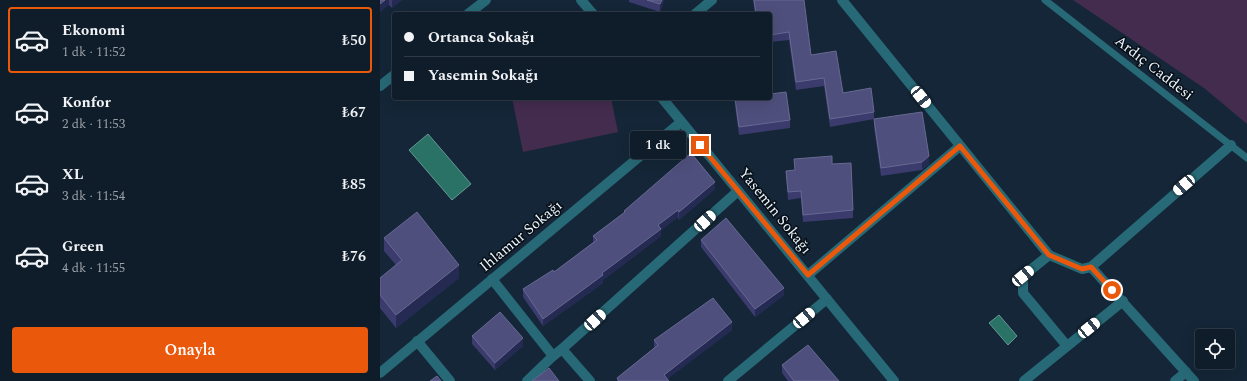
<!DOCTYPE html>
<html lang="tr">
<head>
<meta charset="utf-8">
<style>
  :root { --surface:#0f1c29; --page:#182531; --text:#f1f3f6; --muted:#9ba1a8; --line:#2f3a46; --accent:#ea580c }
  body { margin:0; font-family:Spectral,serif; background:var(--page); color:var(--text); height:100vh; display:flex; flex-direction:column; font-size:15px; white-space:nowrap }
  * { box-sizing:border-box; margin:0 }
  p { font-size:13px; color:var(--muted) }
  .icon { flex:none; width:22px; height:22px; fill:none; stroke:currentColor; stroke-width:2; stroke-linecap:round; stroke-linejoin:round }
  .map { position:relative; flex:1; overflow:hidden }
  .sheet { display:flex; flex-direction:column; background:var(--surface); width:380px }
  .sheet>* { flex:none }
  .hud { position:absolute; left:12px; top:12px; width:380px; height:88px; border-radius:4px; box-shadow:0 4px 16px #0002,0 0 0 1px var(--line); display:grid; align-content:center; height:88px; padding:0 12px; background:var(--surface) }
  .tools { position:absolute; left:815px; top:329px; display:grid; gap:8px }
  .tools a { display:grid; place-items:center; width:40px; height:40px; border-radius:4px; background:var(--surface); box-shadow:0 4px 16px #0002,0 0 0 1px var(--line); font-size:20px }
  .end { position:absolute; width:18px; height:18px; margin:-9px; border:5px solid #ea580c; background:#fff; box-shadow:0 0 0 2px #fff }
  .from { border-radius:50% }
  .bubble { position:absolute; height:28px; border-radius:4px; background:var(--surface); box-shadow:0 4px 16px #0002,0 0 0 1px var(--line); font-size:13px; font-weight:600; line-height:28px; text-align:center }
  .car { position:absolute; width:12px; height:24px; margin:-12px -6px; border-radius:5px; box-shadow:0 0 3px 1px #0007; background:linear-gradient(#fff 24%,#345 0 40%,#fff 0 76%,#345 0 86%,#fff 0) }
  .hud b { display:flex; align-items:center; gap:14px; height:38px; font-size:15px }
  .hud b+b { border-top:1px solid var(--line) }
  .hud i { width:10px; height:10px; background:var(--text) }
  ul { padding:7px 0 0; list-style:none }
  li { display:flex; align-items:center; gap:12px; height:66px; margin:0 8px 6px; padding:0 4px; border:2px solid transparent; border-radius:4px }
  li div { flex:1 }
  li b { display:block; font-size:15px }
  li em { font-style:normal; font-weight:600 }
  li.on { border-color:var(--accent) }
  li>.icon { width:36px; height:36px; stroke-width:1.5 }
  .cta { display:flex; gap:8px; margin-top:auto; padding:8px 12px }
  .cta a { flex:1; height:46px; border-radius:4px; background:var(--accent); color:#fff; font-size:16px; font-weight:600; line-height:46px; text-align:center }
  main { display:flex; flex:1; min-height:0 }
  .map>svg:first-child { display:block }
  .green { fill:#442c4e }
  .water { fill:#2a7265; stroke:#649993 }
  .lines { fill:none; stroke-linecap:round; stroke-linejoin:round }
  .service { stroke:#276976; stroke-width:7 }
  .minor { stroke:#276976; stroke-width:10 }
  .wall { fill:#3c3b6e }
  .shaded-wall { fill:#242a51 }
  .building { fill:#4f4f7d; stroke:#676992 }
  .route { stroke:#ea580c; stroke-width:5 }
  .labels { text-anchor:middle; dominant-baseline:central; stroke-width:3; stroke-linejoin:round; paint-order:stroke }
  .street-label { font-size:15px; fill:#ebf5fe; stroke:#070e16 }
</style>
</head>
<body>
<main>
<section class="sheet">
<ul>
<li class="on"><svg class="icon" aria-label="car" viewBox="0 0 24 24"><path d="M5 17H2v-5l4-1 3-4h7l3 4 3 1v5h-3M9 17h6M6 11h13"/><circle cx="7" cy="17" r="2"/><circle cx="17" cy="17" r="2"/></svg><div><b>Ekonomi</b><p>1 dk · 11:52</p></div><em>₺50</em></li>
<li><svg class="icon" aria-label="car" viewBox="0 0 24 24"><path d="M5 17H2v-5l4-1 3-4h7l3 4 3 1v5h-3M9 17h6M6 11h13"/><circle cx="7" cy="17" r="2"/><circle cx="17" cy="17" r="2"/></svg><div><b>Konfor</b><p>2 dk · 11:53</p></div><em>₺67</em></li>
<li><svg class="icon" aria-label="car" viewBox="0 0 24 24"><path d="M5 17H2v-5l4-1 3-4h7l3 4 3 1v5h-3M9 17h6M6 11h13"/><circle cx="7" cy="17" r="2"/><circle cx="17" cy="17" r="2"/></svg><div><b>XL</b><p>3 dk · 11:54</p></div><em>₺85</em></li>
<li><svg class="icon" aria-label="car" viewBox="0 0 24 24"><path d="M5 17H2v-5l4-1 3-4h7l3 4 3 1v5h-3M9 17h6M6 11h13"/><circle cx="7" cy="17" r="2"/><circle cx="17" cy="17" r="2"/></svg><div><b>Green</b><p>4 dk · 11:55</p></div><em>₺76</em></li>
</ul>
<div class="cta"><a>Onayla</a></div>
</section>
<div class="map">
<svg width="867" height="381" viewBox="0 0 867 381">
  <rect width="100%" height="100%" fill="#142637"/>
  <g class="green">
    <path d="M693,0h174v124l-43,-36z"/>
    <path d="M132,98h99l7,34 -95,20z"/>
  </g>
  <g class="water">
    <path d="M48,134l43,50 -19,16 -43,-50z"/>
    <path d="M619,315l18,21 -9,9 -19,-22z"/>
  </g>
  <g class="lines">
    <path class="service" d="M665,0l202,158"/>
    <g class="minor">
      <path d="M201,0l12,14"/>
      <path d="M462,0l207,255 33,14 9,-2 140,-122"/>
      <path d="M88,14l18,-14"/>
      <path d="M315,14l17,-14"/>
      <path d="M0,86l14,-11"/>
      <path d="M282,98l232,283"/>
      <path d="M669,255l-26,21v17l44,53"/>
      <path d="M711,267l103,114"/>
      <path d="M428,275l152,-129"/>
      <path d="M112,279l61,77 -26,25"/>
      <path d="M37,341l33,40"/>
      <path d="M182,349l28,32"/>
      <path d="M173,356l9,-7 176,-158"/>
      <path d="M0,373l301,-251"/>
      <path d="M348,381l99,-82"/>
      <path d="M644,381l99,-80"/>
      <path d="M795,381l11,-9"/>
    </g>
  </g>
  <g class="wall">
    <path d="M0,0h22l-10,8 -3,-3z"/>
    <path d="M249,0h35l-4,12 -31,-10z"/>
    <path d="M373,0h51l7,55 32,38 31,19v7l-44,8 -6,-41 -28,4 -7,-50 -19,2v-28h-15z"/>
    <path d="M354,98h36l20,22v8l-51,7z"/>
    <path d="M494,119l55,45 -7,6 -41,6 -7,-49z"/>
    <path d="M414,159l38,5 21,46v8l-50,4 -2,-24 -13,2 -2,-29 9,-1z"/>
    <path d="M335,189l-36,31 -1,-3 -17,13v6l-58,44v3l-60,43 -20,-29v-8l31,-17 39,-30v-6l31,-23v-2z"/>
    <path d="M4,238l75,40 -63,50 -16,-20v-30l16,-13 -12,-14z"/>
    <path d="M321,240l83,55 -29,22 -54,-70z"/>
    <path d="M352,330l-65,49 2,2h-52v-3l37,-30v-8z"/>
    <path d="M92,336l51,10 -28,24 -23,-26z"/>
    <path d="M402,365l57,16h-51l-6,-8z"/>
  </g>
  <g class="shaded-wall">
    <path d="M5,0h4v5l-9,7v-8z"/>
    <path d="M13,0h9l-10,8v-7z"/>
    <path d="M282,0h2l-4,12v-8z"/>
    <path d="M549,156v8l-7,6v-8z"/>
    <path d="M335,182v7l-36,31v-8z"/>
    <path d="M298,210v7l-17,13v6l-58,44v3l-60,43v-7l115,-94z"/>
    <path d="M79,265v13l-63,50v-13z"/>
    <path d="M404,288v7l-29,22v-8z"/>
    <path d="M352,322v8l-67,51 -1,-6z"/>
    <path d="M143,338v8l-28,24v-7z"/>
  </g>
  <g class="building">
    <path d="M0,0h5l-5,4z"/>
    <path d="M267,0h15l-2,4z"/>
    <path d="M374,0h50l7,55 25,-4 7,42 28,-5 3,24 -44,7 -6,-41 -28,4 -7,-50 -19,3v-21h-14z"/>
    <path d="M406,92l4,28 -51,7 -4,-29h35v-4z"/>
    <path d="M542,112l7,44 -7,6 -41,6 -7,-49z"/>
    <path d="M311,153l24,29 -36,30 -1,-2 -20,15 3,4 -59,44 1,2 -60,44 -20,-30 30,-19 1,2 43,-32 -4,-4 32,-24 -1,-1z"/>
    <path d="M452,156v8l19,-1 2,47 -50,5 -2,-24 -13,1 -2,-21 9,-1 -1,-11z"/>
    <path d="M37,212l42,53 -63,50 -16,-20v-17l22,-18 -18,-22z"/>
    <path d="M346,218l58,70 -29,21 -54,-69z"/>
    <path d="M333,298l19,24 -68,53 5,6h-50l-2,-3 41,-33 -4,-5z"/>
    <path d="M120,312l23,26 -28,25 -23,-27z"/>
    <path d="M428,345l31,36h-45l-12,-16z"/>
    <path d="M169,368l10,13h-27z"/>
    <path d="M57,376l4,5h-11z"/>
  </g>
  <g class="lines">
    <path class="route" d="M320,145l108,130 152,-129 89,109 33,14 9,-2 21,23"/>
  </g>
  <g class="labels">
    <g class="street-label">
      <text transform="translate(774 68) rotate(38)">Ardıç Caddesi</text>
      <text transform="translate(395 211) rotate(51)">Yasemin Sokağı</text>
      <text transform="translate(141 236) rotate(-40)">Ihlamur Sokağı</text>
    </g>
  </g>
</svg>
<div class="tools">
<a><svg class="icon" aria-label="locate" viewBox="0 0 24 24"><circle cx="12" cy="12" r="6"/><path d="M12 2v4M12 18v4M2 12h4M18 12h4"/></svg></a>
</div>
<i class="end from" style="left:732px;top:290px"></i>
<i class="end" style="left:320px;top:145px"></i>
<div class="bubble" style="left:250px;top:131px;width:56px">1 dk</div>
<i class="car" style="left:541px;top:97px;rotate:141deg"></i>
<i class="car" style="left:804px;top:185px;rotate:229deg"></i>
<i class="car" style="left:325px;top:221px;rotate:48deg"></i>
<i class="car" style="left:643px;top:276px;rotate:50deg"></i>
<i class="car" style="left:424px;top:318px;rotate:50deg"></i>
<i class="car" style="left:215px;top:320px;rotate:48deg"></i>
<i class="car" style="left:709px;top:328px;rotate:51deg"></i>
<div class="hud">
<b><i class="from"></i>Ortanca Sokağı</b>
<b><i></i>Yasemin Sokağı</b>
</div>
</div>
</main>
</body>
</html>
